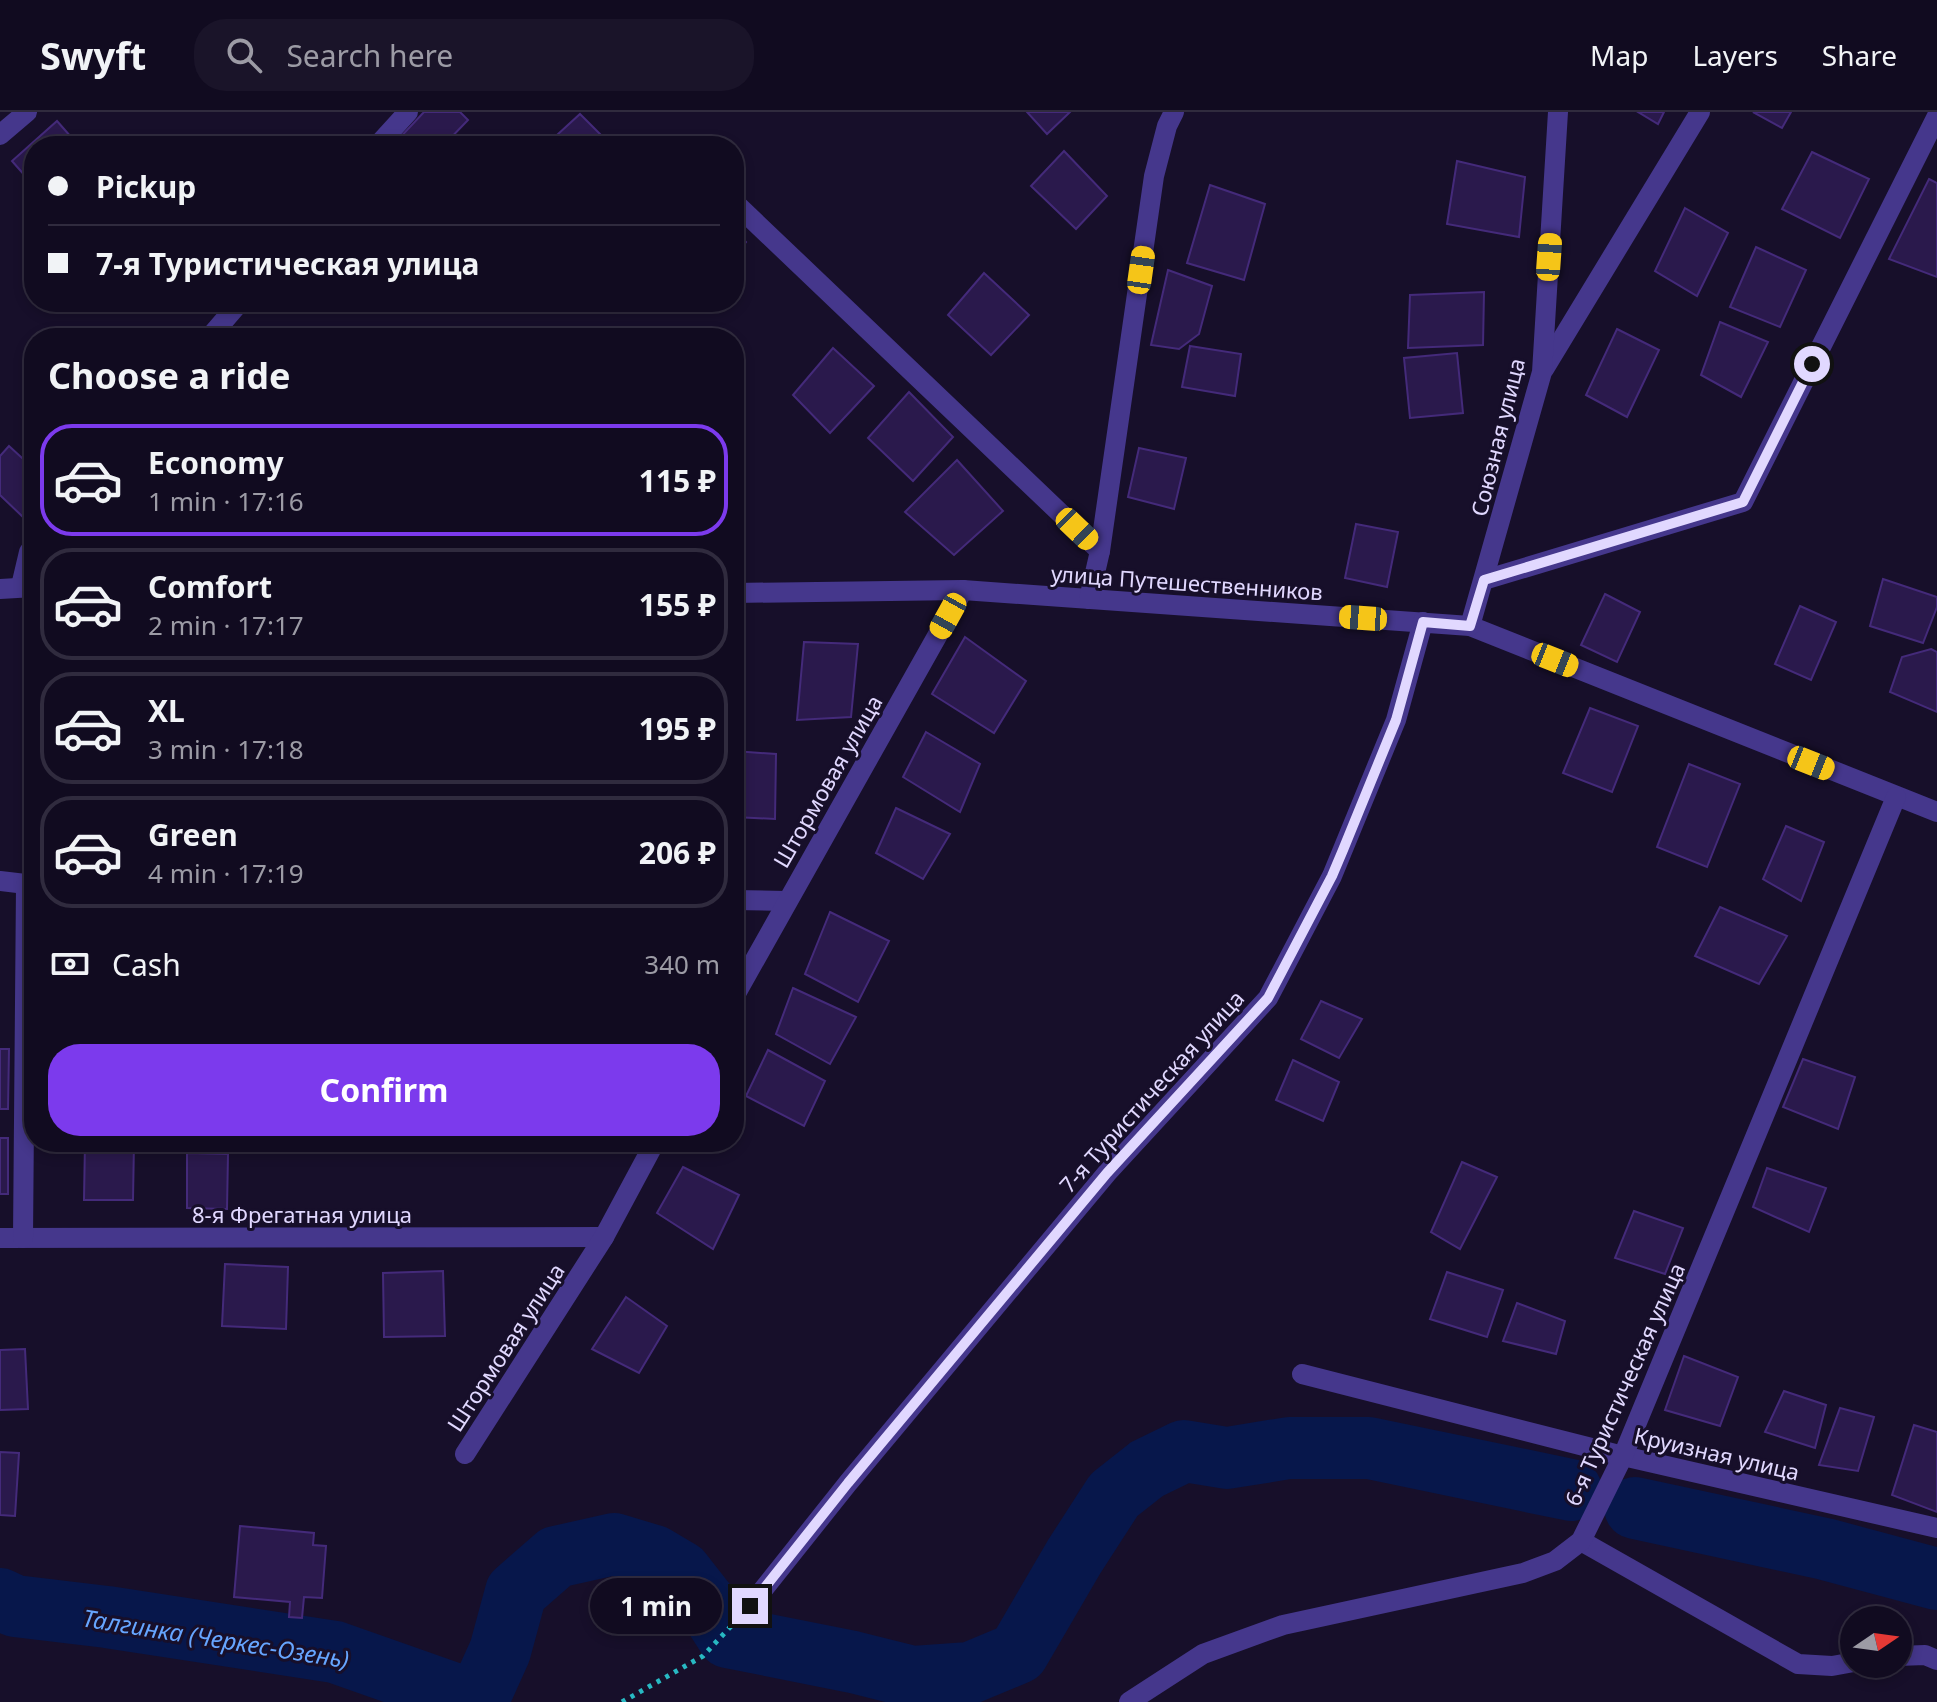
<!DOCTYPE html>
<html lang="en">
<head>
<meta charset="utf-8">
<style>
  :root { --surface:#110b20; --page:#1a1429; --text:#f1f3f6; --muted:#9c9ba5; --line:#302b3e; --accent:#7c3aed }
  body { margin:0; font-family:"Noto Sans",sans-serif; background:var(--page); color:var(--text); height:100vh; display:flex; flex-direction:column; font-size:30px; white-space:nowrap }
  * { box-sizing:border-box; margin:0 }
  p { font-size:26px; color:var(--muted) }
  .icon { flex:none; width:44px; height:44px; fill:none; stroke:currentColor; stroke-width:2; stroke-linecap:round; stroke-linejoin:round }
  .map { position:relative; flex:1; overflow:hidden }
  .details { position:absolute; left:24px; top:216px; width:720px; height:824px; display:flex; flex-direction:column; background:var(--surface); border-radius:32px; box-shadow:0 4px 12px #0003,0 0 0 2px var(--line) }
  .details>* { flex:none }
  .guide { position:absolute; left:24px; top:24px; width:720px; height:176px; border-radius:32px; box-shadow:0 4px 12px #0003,0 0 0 2px var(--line); display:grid; align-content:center; height:176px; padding:0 24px; background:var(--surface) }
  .needle { width:52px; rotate:77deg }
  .buttons { position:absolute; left:1840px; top:1494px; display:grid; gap:16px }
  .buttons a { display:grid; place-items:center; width:72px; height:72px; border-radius:50%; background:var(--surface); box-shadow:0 4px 12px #0003,0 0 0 2px var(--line); font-size:40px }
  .end { position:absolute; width:36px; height:36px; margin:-18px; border:10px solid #e1d8ff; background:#111; box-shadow:0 0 0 4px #111 }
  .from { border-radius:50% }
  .bubble { position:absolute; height:56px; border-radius:28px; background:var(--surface); box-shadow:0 4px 12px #0003,0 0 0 2px var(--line); font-size:26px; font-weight:700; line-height:56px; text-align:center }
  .car { position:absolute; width:24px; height:48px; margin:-24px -12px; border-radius:10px; box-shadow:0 0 6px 2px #0007; background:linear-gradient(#f5c518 24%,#345 0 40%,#f5c518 0 76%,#345 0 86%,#f5c518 0) }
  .guide b { display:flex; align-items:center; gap:28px; height:76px; font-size:30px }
  .guide b+b { border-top:2px solid var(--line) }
  .guide i { width:20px; height:20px; background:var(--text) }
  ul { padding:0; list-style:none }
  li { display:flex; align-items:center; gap:24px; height:112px; margin:0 16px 12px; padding:0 8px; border:4px solid var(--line); border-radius:32px }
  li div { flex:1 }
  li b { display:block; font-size:30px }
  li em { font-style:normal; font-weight:700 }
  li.on { border-color:var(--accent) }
  li>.icon { width:72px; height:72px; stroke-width:1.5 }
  h2 { padding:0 24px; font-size:36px; line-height:96px }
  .pay { display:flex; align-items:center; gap:20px; height:88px; padding:0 24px; font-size:30px }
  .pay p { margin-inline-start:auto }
  .cta { display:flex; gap:16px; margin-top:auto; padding:16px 24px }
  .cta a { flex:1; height:92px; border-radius:32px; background:var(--accent); color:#fff; font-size:32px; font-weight:700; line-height:92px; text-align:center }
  header { display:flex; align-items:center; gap:48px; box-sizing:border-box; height:112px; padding:0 40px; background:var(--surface); border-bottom:2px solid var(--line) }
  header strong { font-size:38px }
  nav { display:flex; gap:44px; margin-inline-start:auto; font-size:28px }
  .search { width:560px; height:72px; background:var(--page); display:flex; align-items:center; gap:20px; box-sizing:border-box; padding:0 28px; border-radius:32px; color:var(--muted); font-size:30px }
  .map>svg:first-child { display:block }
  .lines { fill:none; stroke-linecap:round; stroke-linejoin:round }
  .river { stroke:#07174b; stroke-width:62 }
  .building { fill:#2a194c; stroke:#442a7a; stroke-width:2 }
  .path { stroke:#28b9c3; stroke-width:5; stroke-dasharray:4 6; stroke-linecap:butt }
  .minor { stroke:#45378c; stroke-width:20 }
  .route { stroke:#e1d8ff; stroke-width:10 }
  .labels { text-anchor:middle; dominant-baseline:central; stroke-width:6; stroke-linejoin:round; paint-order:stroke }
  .street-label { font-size:22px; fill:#e1d8ff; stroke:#170f2a }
  .water-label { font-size:24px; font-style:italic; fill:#66a5ff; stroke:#170f2a }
</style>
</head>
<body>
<header>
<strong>Swyft</strong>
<div class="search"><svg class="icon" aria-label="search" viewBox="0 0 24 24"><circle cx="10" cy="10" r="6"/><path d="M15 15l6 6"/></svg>Search here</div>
<nav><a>Map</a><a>Layers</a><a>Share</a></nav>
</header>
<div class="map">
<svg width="1937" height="1590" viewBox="0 0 1937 1590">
  <rect width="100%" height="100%" fill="#170f2a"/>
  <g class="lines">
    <g class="river">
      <path d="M1635,1396l190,41 112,30"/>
      <path d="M0,1487l15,7 92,11 228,35 142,50 23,-51 16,-59 40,-35 58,-13 40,12 27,16 29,37 18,28 125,25 60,15 57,-4 48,-20 56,-96 40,-62 33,-26 37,-18 43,7 62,-10h80l202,42"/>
    </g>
  </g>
  <g class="building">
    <path d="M424,0h36l8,8 -25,26h-51z"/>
    <path d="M1027,0h43l-23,22z"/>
    <path d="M1638,0h26l-6,12z"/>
    <path d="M1753,0h38l-9,16z"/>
    <path d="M580,2l32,32h-67z"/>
    <path d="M57,9l22,25h-45v40l-22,-25z"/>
    <path d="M1064,39l43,45 -31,33 -45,-43z"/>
    <path d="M1812,40l57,27 -29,59 -58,-29z"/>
    <path d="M1457,49l68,16 -6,60 -72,-13z"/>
    <path d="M1929,67l8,4v94l-48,-18z"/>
    <path d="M1210,73l55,19 -21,76 -57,-17z"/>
    <path d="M1685,96l43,25 -31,63 -42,-25z"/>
    <path d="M734,117l12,13 -12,16z"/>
    <path d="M1756,135l50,23 -26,57 -50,-20z"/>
    <path d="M1168,158l44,16 -13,48 -20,15 -28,-4z"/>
    <path d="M984,161l45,42 -38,40 -43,-40z"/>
    <path d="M1484,180l-1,53 -75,3 2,-53z"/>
    <path d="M1720,210l48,20 -27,55 -40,-22z"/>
    <path d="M1617,217l42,21 -32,67 -41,-22z"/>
    <path d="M1190,234l51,8 -6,42 -53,-9z"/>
    <path d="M833,236l41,38 -44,47 -37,-38z"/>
    <path d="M1457,241l6,60 -53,5 -6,-60z"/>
    <path d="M909,280l44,45 -40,44 -45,-43z"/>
    <path d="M9,334l25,23v39l-10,10 -24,-23v-39z"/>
    <path d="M1139,336l47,10 -12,51 -46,-12z"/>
    <path d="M957,348l46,51 -49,44 -49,-43z"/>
    <path d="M1356,412l42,8 -11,55 -42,-9z"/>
    <path d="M1883,467l54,18v10l-14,36 -53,-17z"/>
    <path d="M1605,482l35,18 -23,50 -36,-17z"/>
    <path d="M1800,494l36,16 -25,58 -36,-16z"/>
    <path d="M965,525l61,44 -32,52 -62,-39z"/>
    <path d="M804,530l54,2 -7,73 -54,3z"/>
    <path d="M1931,537l6,3v60l-47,-20 12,-35z"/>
    <path d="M1590,596l48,18 -26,66 -49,-19z"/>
    <path d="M926,620l54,32 -20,48 -57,-35z"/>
    <path d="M734,639l42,3 -1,65 -41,-2z"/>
    <path d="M1689,652l51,20 -33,83 -50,-20z"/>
    <path d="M896,696l54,26 -27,45 -47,-26z"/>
    <path d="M1786,714l38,16 -23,59 -38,-22z"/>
    <path d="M1720,795l67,29 -28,48 -64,-28z"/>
    <path d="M830,800l59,29 -31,61 -53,-28z"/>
    <path d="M793,876l63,29 -26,47 -54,-30z"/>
    <path d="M1321,889l41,18 -23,39 -38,-19z"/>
    <path d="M0,937h9l-1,60h-8z"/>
    <path d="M768,938l57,31 -21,45 -58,-30z"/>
    <path d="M1803,947l52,18 -17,52 -55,-22z"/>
    <path d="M1293,948l46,22 -16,39 -47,-21z"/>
    <rect x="0" y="1026" width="8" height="56"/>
    <path d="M85,1030h49l-1,58h-49z"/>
    <path d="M187,1041l41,1 -1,55 -40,-1z"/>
    <path d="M1462,1050l35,15 -37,72 -29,-17z"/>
    <path d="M683,1055l56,28 -26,54 -56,-36z"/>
    <path d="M1767,1056l59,20 -17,44 -56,-25z"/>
    <path d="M1634,1099l49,17 -18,46 -50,-16z"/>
    <path d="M225,1152l63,3 -2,62 -64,-3z"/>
    <path d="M443,1159l2,65 -61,1 -1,-64z"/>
    <path d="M1447,1160l56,18 -16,47 -57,-18z"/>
    <path d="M626,1185l41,29 -28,47 -47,-24z"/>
    <path d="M1517,1191l48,18 -9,33 -53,-13z"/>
    <path d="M25,1237l3,60 -28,1v-60z"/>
    <path d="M1684,1244l54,21 -18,49 -55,-16z"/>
    <path d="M1784,1279l42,14 -11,43 -50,-16z"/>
    <path d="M1840,1296l34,9 -16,54 -39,-6z"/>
    <path d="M1914,1313l23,7v80l-45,-17z"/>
    <path d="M0,1340l19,1 -4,63 -15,-1z"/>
    <path d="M240,1414l74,7 -1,12 13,1 -4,52 -18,-1 -2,21 -13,-1 1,-15 -56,-5z"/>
  </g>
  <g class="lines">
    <path class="path" d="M622,1590l81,-46 31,-33"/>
    <g class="minor">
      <path d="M0,23l27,-23"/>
      <path d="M377,34l31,-34"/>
      <path d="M734,90l366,349"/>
      <path d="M209,226l31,-36"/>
      <path d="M1544,257l156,-257"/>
      <path d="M1484,468l259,-78 194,-386"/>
      <path d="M21,474l8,-34 5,-7"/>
      <path d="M0,477l34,-2"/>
      <path d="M734,481l229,-3 507,36 467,186"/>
      <path d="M1089,487l11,-48 54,-375 13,-50 7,-14"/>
      <path d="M1470,514l72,-254 16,-260"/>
      <path d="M0,769l34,4"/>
      <path d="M734,788l52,1"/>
      <path d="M734,885l229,-407"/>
      <path d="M0,1126l604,-1"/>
      <path d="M23,1126l3,-353"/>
      <path d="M1302,1262l321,82 314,72"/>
      <path d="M465,1342l139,-217 51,-95"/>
      <path d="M1581,1429l217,123 34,2 22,-4"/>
      <path d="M750,1494l98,-123 259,-310 161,-175 64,-122 64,-156 27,-98"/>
      <path d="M1898,1544l27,-1 12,5"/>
      <path d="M1129,1590l74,-48 80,-29 240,-52 32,-12 26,-20 42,-85 273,-659"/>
    </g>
  </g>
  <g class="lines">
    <path class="route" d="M750,1494l98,-123 259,-310 161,-175 64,-122 11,-26 53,-130 27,-98 47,4 14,-46 259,-78 69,-138"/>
  </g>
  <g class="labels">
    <g class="street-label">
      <text transform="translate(1497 325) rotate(-76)">Союзная улица</text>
      <text transform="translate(1187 470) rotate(4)">улица Путешественников</text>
      <text transform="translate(827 669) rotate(-60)">Штормовая улица</text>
      <text transform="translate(1151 979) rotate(-48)">7-я Туристическая улица</text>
      <text x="302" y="1102">8-я Фрегатная улица</text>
      <text transform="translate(505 1235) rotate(-57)">Штормовая улица</text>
      <text transform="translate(1624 1272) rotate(-66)">6-я Туристическая улица</text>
      <text transform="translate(1717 1341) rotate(13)">Круизная улица</text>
    </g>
    <g class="water-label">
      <text transform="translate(216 1526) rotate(9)">Талгинка (Черкес-Озень)</text>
    </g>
  </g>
</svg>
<div class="buttons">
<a><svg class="needle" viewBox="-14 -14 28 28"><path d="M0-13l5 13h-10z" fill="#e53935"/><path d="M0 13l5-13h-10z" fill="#9c9ba5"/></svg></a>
</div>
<i class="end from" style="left:1812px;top:252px"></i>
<i class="end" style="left:750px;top:1494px"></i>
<div class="bubble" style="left:590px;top:1466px;width:132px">1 min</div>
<i class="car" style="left:1549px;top:145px;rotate:4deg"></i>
<i class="car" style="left:1141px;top:158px;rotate:8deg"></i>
<i class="car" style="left:1077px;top:417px;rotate:134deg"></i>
<i class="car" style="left:948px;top:504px;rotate:209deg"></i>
<i class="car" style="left:1363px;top:506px;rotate:274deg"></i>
<i class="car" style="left:1555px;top:548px;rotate:112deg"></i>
<i class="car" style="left:1811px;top:651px;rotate:112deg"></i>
<div class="guide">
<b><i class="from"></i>Pickup</b>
<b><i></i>7-я Туристическая улица</b>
</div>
<section class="details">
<h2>Choose a ride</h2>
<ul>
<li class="on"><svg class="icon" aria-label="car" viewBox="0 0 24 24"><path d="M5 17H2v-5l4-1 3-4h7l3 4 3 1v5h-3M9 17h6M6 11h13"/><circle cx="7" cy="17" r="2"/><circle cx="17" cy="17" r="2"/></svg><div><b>Economy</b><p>1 min · 17:16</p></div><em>115 ₽</em></li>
<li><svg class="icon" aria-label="car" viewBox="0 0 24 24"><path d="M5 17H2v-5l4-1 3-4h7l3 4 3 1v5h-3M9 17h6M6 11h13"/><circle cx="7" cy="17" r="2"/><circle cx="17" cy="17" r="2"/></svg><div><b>Comfort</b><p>2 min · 17:17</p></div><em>155 ₽</em></li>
<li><svg class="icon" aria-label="car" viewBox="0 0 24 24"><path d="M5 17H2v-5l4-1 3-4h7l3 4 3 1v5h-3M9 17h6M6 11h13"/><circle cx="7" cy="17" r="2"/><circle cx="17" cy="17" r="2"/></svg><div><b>XL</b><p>3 min · 17:18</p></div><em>195 ₽</em></li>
<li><svg class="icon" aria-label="car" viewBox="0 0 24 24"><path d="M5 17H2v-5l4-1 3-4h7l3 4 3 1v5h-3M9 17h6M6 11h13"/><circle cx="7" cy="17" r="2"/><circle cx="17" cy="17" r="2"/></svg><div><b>Green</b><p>4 min · 17:19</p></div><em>206 ₽</em></li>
</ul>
<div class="pay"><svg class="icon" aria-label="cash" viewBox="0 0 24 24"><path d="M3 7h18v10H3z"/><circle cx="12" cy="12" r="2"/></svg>Cash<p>340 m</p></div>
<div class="cta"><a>Confirm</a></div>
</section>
</div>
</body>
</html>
